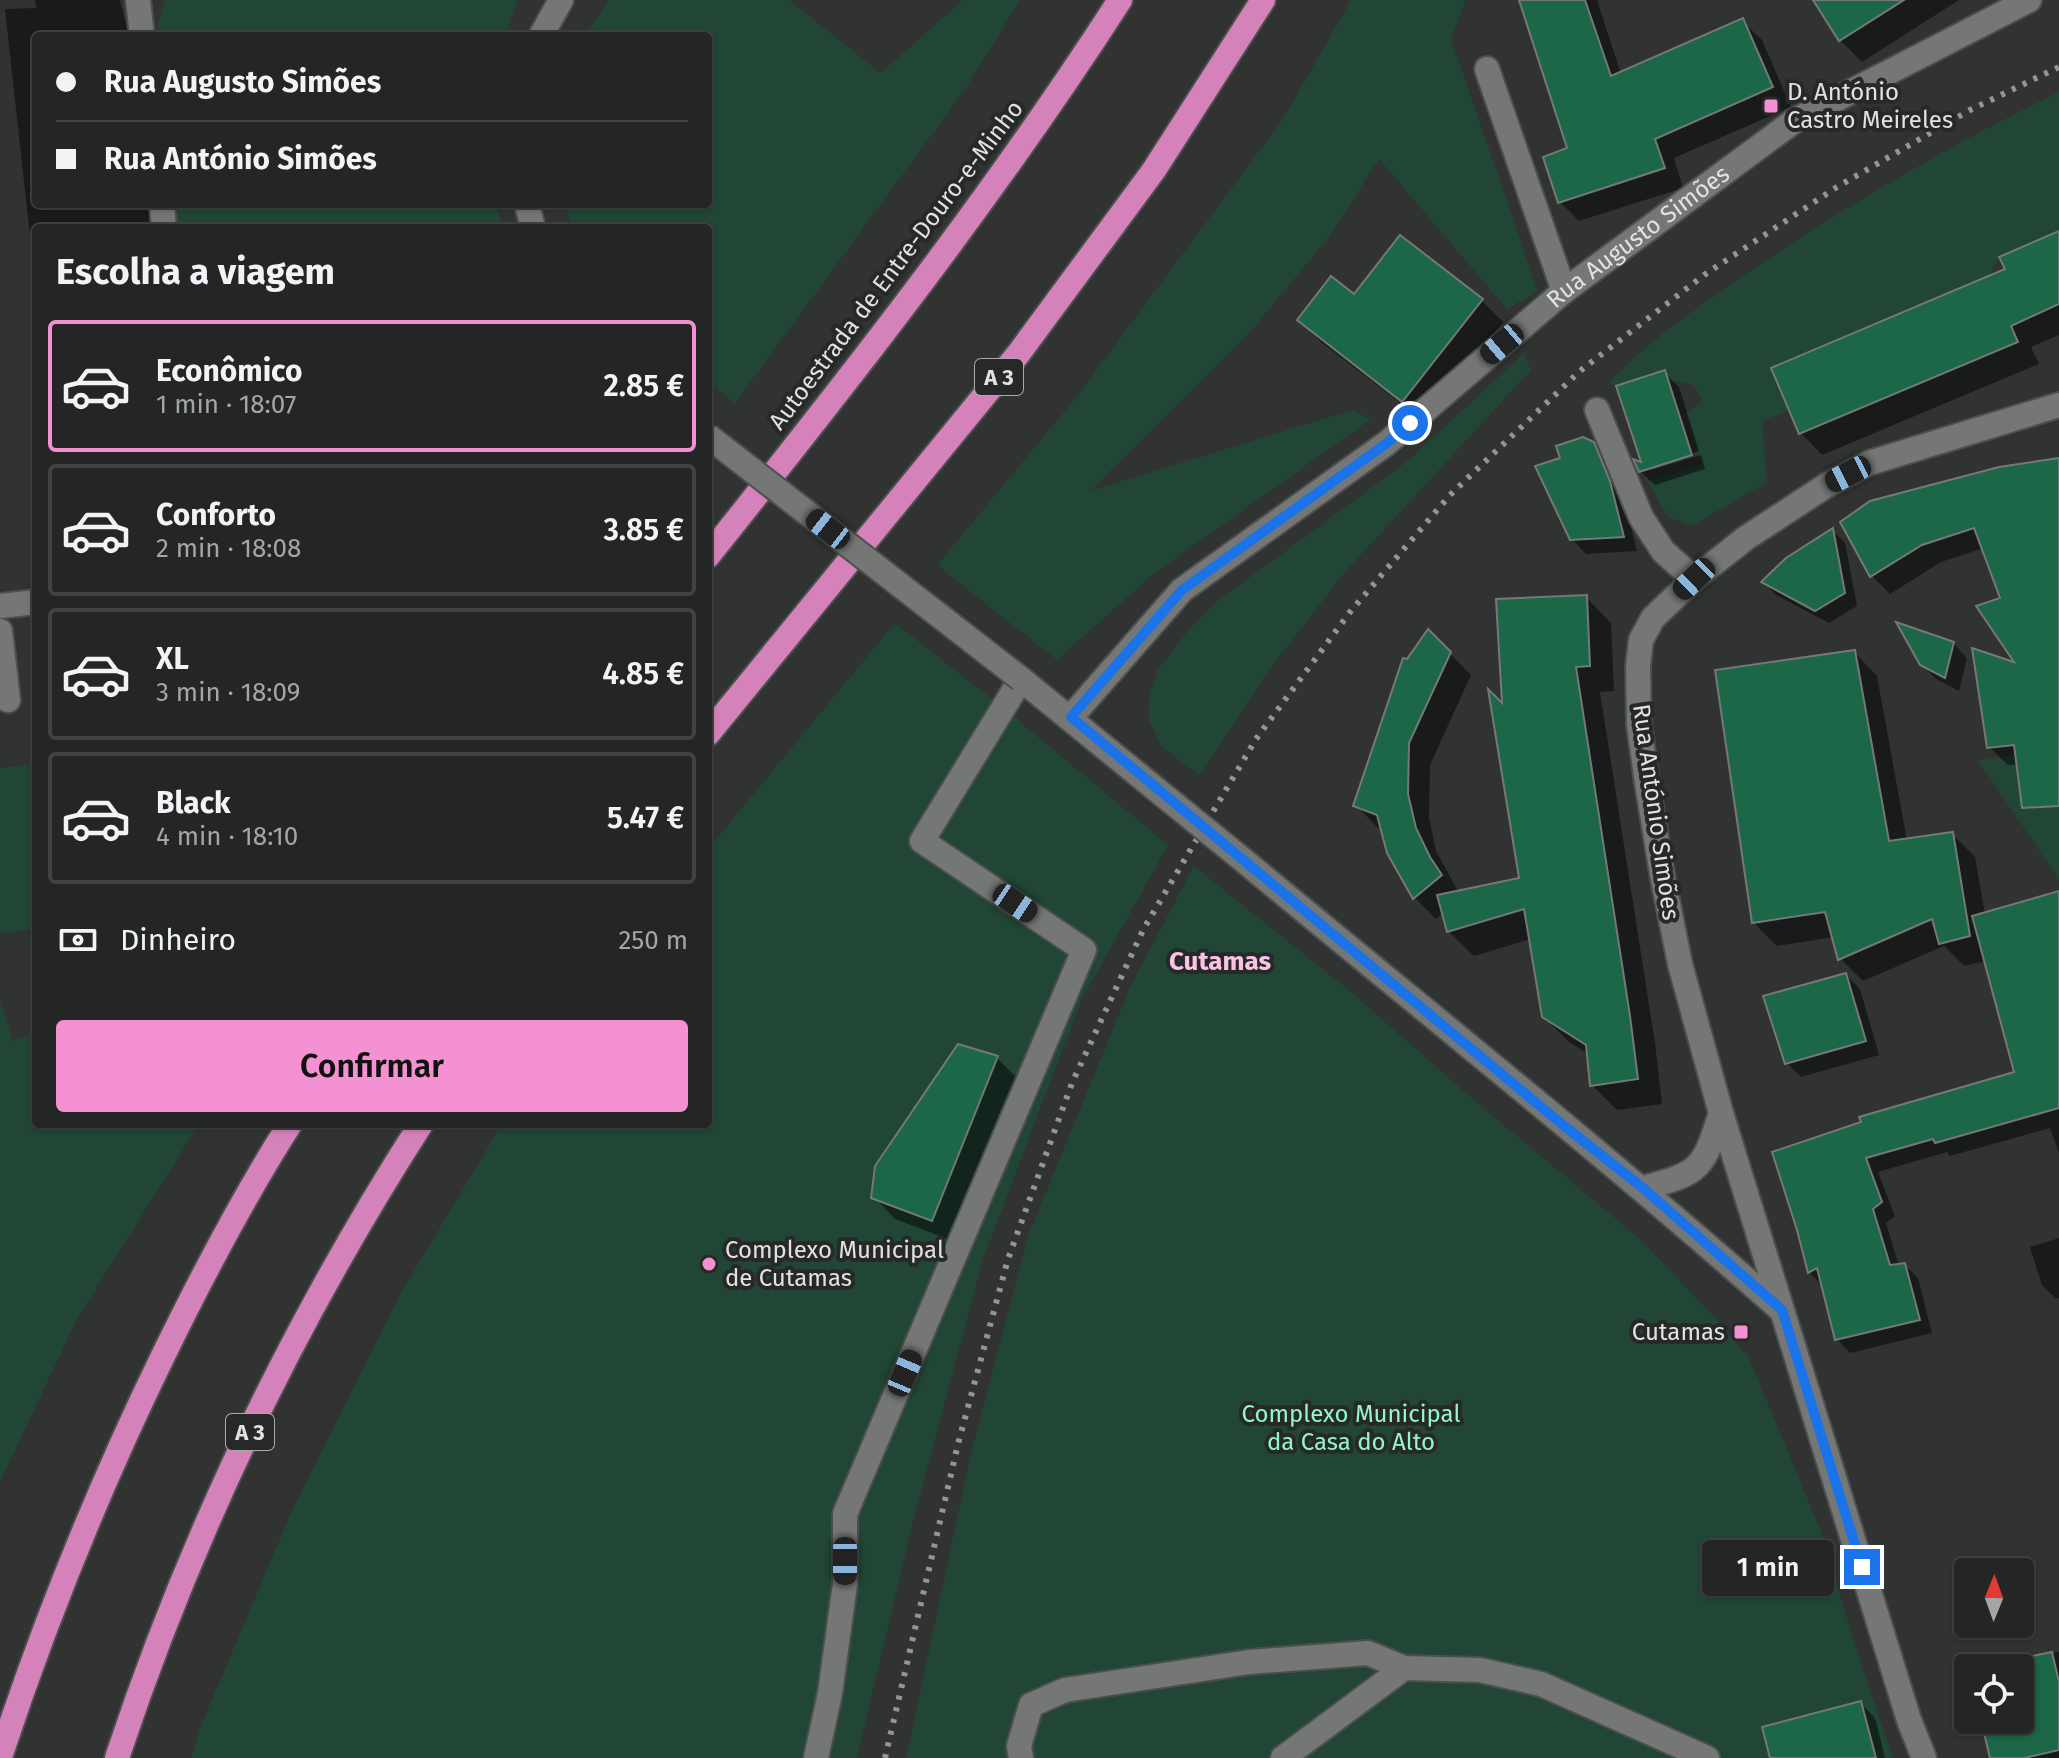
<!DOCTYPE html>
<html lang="pt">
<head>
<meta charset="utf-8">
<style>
  :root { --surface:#242625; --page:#303232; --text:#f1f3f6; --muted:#a3a5a7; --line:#414342; --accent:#f491d3 }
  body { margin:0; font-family:"Fira Sans",sans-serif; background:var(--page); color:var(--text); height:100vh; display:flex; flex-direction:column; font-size:30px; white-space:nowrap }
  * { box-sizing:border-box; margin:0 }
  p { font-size:26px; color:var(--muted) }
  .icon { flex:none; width:44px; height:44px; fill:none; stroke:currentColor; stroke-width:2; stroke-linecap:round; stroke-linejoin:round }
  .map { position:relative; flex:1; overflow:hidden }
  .drawer { position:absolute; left:32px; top:224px; width:680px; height:904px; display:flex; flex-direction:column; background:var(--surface); border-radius:8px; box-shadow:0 2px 6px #0004,0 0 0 2px var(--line) }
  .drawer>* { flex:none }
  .guide { position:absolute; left:32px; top:32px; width:680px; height:176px; border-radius:8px; box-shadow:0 2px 6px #0004,0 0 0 2px var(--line); display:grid; align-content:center; height:176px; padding:0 24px; background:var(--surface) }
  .needle { width:52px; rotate:1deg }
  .buttons { position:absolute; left:1954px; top:1558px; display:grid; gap:16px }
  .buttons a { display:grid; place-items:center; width:80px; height:80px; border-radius:8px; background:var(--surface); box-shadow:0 2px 6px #0004,0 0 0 2px var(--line); font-size:40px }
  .end { position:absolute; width:36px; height:36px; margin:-18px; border:10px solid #1a73e8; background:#fff; box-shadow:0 0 0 4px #fff }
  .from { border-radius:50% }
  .bubble { position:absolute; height:56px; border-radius:8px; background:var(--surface); box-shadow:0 2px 6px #0004,0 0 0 2px var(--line); font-size:26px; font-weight:600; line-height:56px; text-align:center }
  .car { position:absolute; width:24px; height:48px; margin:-24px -12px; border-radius:10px; box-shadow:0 0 6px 2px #0007; background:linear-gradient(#222 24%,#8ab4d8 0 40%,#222 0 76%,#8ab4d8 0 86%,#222 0) }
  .guide b { display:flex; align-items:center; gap:28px; height:76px; font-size:30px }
  .guide b+b { border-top:2px solid var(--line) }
  .guide i { width:20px; height:20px; background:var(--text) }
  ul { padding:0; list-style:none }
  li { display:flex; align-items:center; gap:24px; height:132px; margin:0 16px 12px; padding:0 8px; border:4px solid var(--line); border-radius:8px }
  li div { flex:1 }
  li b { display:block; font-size:30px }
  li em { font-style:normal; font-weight:600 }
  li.active { border-color:var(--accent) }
  li>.icon { width:72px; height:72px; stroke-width:1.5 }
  h2 { padding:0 24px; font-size:36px; line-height:96px }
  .pay { display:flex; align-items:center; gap:20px; height:88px; padding:0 24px; font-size:30px }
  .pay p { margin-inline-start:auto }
  .primary-button { display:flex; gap:16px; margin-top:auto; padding:16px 24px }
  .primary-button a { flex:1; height:92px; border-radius:8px; background:var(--accent); color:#111; font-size:32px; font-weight:600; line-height:92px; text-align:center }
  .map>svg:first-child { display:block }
  .green { fill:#214635 }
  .shadow { fill:#0007 }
  .building { fill:#1b6748; stroke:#757877; stroke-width:2 }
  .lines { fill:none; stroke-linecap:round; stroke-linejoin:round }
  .minor-casing { stroke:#4c4f4d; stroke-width:28 }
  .highway-casing { stroke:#4c4f4d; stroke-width:28 }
  .minor { stroke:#747776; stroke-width:24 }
  .highway { stroke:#d682ba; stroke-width:24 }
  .rail { stroke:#949695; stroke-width:6; stroke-dasharray:4 8; stroke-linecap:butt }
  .minor-bridge-casing { stroke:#4c4f4d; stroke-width:28; stroke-linecap:butt }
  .minor-bridge { stroke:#747776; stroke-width:24 }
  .route { stroke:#1a73e8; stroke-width:10 }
  .poi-dot { fill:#f491d3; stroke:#262928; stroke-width:3 }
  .labels { text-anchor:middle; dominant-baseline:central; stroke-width:8; stroke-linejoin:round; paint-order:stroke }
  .shield { fill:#262928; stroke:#a9aaaa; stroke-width:2 }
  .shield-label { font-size:22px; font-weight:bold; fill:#e1e2e2 }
  .poi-label { font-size:24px; fill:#e1e2e2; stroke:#262928; text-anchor:start }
  .street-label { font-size:24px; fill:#e1e2e2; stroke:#262928 }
  .park-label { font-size:24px; fill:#91f7c6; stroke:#262928 }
  .neighbourhood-label { font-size:26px; font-weight:bold; fill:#fbc1e6; stroke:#262928 }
</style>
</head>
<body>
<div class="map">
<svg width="2059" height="1758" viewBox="0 0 2059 1758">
  <rect width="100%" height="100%" fill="#303331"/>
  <g class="green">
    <path d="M165,0h352l-12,36h-350z"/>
    <path d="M609,0h180l92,73 82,-73h57l-54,88 -231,315 -27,-20v-155h-135l-9,-24h144v-168h-123z"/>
    <path d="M1351,0h115l-15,39 87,252 -31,18 -128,-150 -50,78 -78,94 -161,160 262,-81 19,9 -219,156 -95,85 -120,-95 137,-165 209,-281z"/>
    <path d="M2059,92v139l-60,26 -9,18 -219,93 18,42 -27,11 5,61 -75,44 -24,-9 -20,-35 54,-18 -16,-50 17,-14 -10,-15 -17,-4 -60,5 -7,-3c34,-38 77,-67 118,-96 105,-73 217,-139 332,-195z"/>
    <path d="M175,204h321l7,24h-325z"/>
    <path d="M1524,353l7,17 -187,203 -78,101 -66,102 -39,-30 -12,-26v-22l8,-27 29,-38 33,-33 190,-140z"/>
    <path d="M895,623l101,79 172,143 -87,156 -98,258 -71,267 -55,232h-666l11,-35 89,-210 108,-217 103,-172h206v-275z"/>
    <path d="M2059,751v129l-81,-120z"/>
    <path d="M36,764v165l-36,4v-165z"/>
    <path d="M1194,866l157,126 131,115 157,131 86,90 24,30 71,171 40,132 33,97h-987l65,-305 57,-217 103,-251z"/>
    <path d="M0,1000l13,41 23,-7v90h163l-121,193 -78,165z"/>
  </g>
  <g class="shadow">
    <path d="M35,0h85l9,36h-93v168h113l3,24h-116v63l-31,-282 31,-1z"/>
    <path d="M1521,0h76l24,74 121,-53 20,19 29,67 -117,51 9,30 -104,33 -19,-19 10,-53z"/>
    <path d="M1815,0h144l-97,62 -22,-22z"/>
    <path d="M2059,233v102l-28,12 8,17 -217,91 -21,-22 206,-163z"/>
    <path d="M1354,297l127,3 22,22 -78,100 -104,-80 -22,-22z"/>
    <path d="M1664,373l15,14 20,64 -48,15v4l50,-15 4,14 -50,16 -15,-14 4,-5z"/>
    <path d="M1593,444l15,15 16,38 13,54 -51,3 -14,-15 -9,-80z"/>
    <path d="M2059,460v300l-51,5 -19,-18 30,-82 -16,-66 -19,-51 -43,14 -51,32 -18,-18 -30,-53z"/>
    <path d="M1833,531l12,12 12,63 -28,17 -53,-28 -13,-13z"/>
    <path d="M1586,597l25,26 3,68 -14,1 55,351 7,61 -45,6 -25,-25 -4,-31 -19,-12 -26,-26 -12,-77 -57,17 -26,-25 -5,-18 -7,6 -21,-21 -26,-46 -6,-23 -6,-2 -21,-22 52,-144 21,-29 42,43 -41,90 -1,52 7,34 23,42 62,-13 -17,-172z"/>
    <path d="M1953,643l14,15 -8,33 -23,-12 -15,-15z"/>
    <path d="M1854,652l23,24 30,165 45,-7 23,23 10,57 74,-21v260l-9,-25 -100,28 -3,-4 -69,20 17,44 -9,7 13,43 6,-1 13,13 14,55 -82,20 -13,-14 -13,-52 -15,-15 -10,-43 -25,-76 243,-79 -31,-113 -22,5 -20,-20 -81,35 -23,-23 -6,-21 -57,9 -23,-23z"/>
    <path d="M1846,975l14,14 19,66 -78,22 -14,-14z"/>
    <path d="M959,1046l38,12 22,22 -66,161 -58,-22 -21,-22z"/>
    <path d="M2059,1238v60l-3,1 -14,-14 -12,-38z"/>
    <path d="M2059,1652v106h-67l-10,-38h38v-52h-37z"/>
    <path d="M1860,1703l15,15 10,40h-113z"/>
  </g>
  <g class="building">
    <path d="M1519,0h66l26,76 132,-58 30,69 -118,52 10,29 -107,35 -15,-46 24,-9z"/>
    <path d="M1813,0h91l-65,41z"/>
    <path d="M2059,231v73l-48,22 7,16 -219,92 -28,-66 234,-99 -6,-12z"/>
    <path d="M1400,235l83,64 -81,103 -105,-82 34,-44 23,18z"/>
    <path d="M1665,370l27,85 -53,17 -6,-13 8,3 -25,-76z"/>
    <path d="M1583,437l11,5 16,39 14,56 -54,3 -35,-74 25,-8 -4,-12z"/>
    <path d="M2059,458v348l-37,2 -8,-63 -27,3 -15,-100 42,14 -38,-56 24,-8 -26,-70 -52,17 -52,32 -30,-55 30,-21 129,-34z"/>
    <path d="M1833,528l12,65 -30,18 -54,-29 25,-24z"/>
    <path d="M1587,595l3,71 -14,1 54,349 8,63 -48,7 -4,-41 -44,-28 -18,-108 -77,23 -10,-37 82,-17 -31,-189 14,14 -6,-104z"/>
    <path d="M1896,622l58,20 -9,36 -25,-13z"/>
    <path d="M1428,629l23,23 -42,91 -1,51 8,34 14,29 12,18 -29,24 -26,-46 -10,-38 -24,-9 50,-148 4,1z"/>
    <path d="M1855,650l34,191 64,-9 17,104 -31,8 -7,-25 -94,41 -13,-48 -73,11 -37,-253z"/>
    <path d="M2059,891v217l-124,35 -2,-4 -67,19 16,44 -9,7 17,56 15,-2 15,57 -85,20 -18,-72 -9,5 -11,-43 -25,-78 89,-30 -2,-5 155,-45 -42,-156z"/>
    <path d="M1846,973l20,68 -81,23 -22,-68z"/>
    <path d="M958,1044l40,12 -66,165 -61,-23 4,-32z"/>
    <path d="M2052,1652l7,30v68l-35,8h-34l-9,-38h39v-52h-47z"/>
    <path d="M1861,1701l15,57h-106l-8,-31z"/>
  </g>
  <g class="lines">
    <g class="minor-casing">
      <g id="minor">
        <path d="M138,0l4,36"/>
        <path d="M541,36l20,-36"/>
        <path d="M1487,69l77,222"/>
        <path d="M162,204l2,24"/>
        <path d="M527,204l6,24"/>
        <path d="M1597,410l44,107 22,34 31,28"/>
        <path d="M0,606l36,-4"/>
        <path d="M0,631l8,69"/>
        <path id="s1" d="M1071,717l111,-127 205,-147 177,-152 230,-170 235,-121"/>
        <path d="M1248,864c178,148 359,292 532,445"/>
        <path d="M1643,1188c58,-15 60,-19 78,-75"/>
        <path d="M816,1758l14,-65 15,-109v-70l239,-564 -162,-109 99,-162 136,111"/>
        <path d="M1021,1758l-2,-12 12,-41 34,-15 184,-28 119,-9 36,15 76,2 61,14 166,74"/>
        <path d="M1283,1758l121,-90"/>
        <path d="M1924,1758l-15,-38 -188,-607 -41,-149 -18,-90 -15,-91 -8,-58 -1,-59 3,-26 12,-22 41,-39 52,-41 81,-53 42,-22 190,-58"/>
      </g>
    </g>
    <g class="highway-casing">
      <g id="highway">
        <path d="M708,556c144,-180 287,-362 412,-556"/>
        <path d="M708,734l311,-381 135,-183 109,-170"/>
        <path d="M0,1757c45,-136 99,-270 162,-399 39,-80 80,-159 128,-234"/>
        <path d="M117,1758c74,-223 177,-436 304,-634"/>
      </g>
    </g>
    <use href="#minor" class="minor"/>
    <use href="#highway" class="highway"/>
    <path class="rail" d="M885,1758l73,-314 50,-185 64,-176 71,-153 113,-191 94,-127 100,-117 130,-124 124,-96 133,-88 133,-77 89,-43"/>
    <g class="minor-bridge-casing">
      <g id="minor-bridge">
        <path d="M708,436l313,243"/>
        <path d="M1157,790l91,74"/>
      </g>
    </g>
    <use href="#minor-bridge" class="minor-bridge"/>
  </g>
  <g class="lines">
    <path class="route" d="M1410,423l-23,20 -205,147 -111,127 492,408 80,63 139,122 80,257"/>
  </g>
  <g class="poi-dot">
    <rect x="1763" y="98" width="16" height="16" rx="4"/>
    <circle cx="709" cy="1264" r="8"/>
    <rect x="1733" y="1324" width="16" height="16" rx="4"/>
  </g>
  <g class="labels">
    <g class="shield">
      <rect x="975" y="359" width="48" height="36" rx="6"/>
      <rect x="226" y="1414" width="48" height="36" rx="6"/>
    </g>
    <g class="shield-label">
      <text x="999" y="377">A 3</text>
      <text x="250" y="1432">A 3</text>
    </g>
    <g class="poi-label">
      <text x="1787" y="92">D. António<tspan x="1787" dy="28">Castro Meireles</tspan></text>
      <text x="725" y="1250">Complexo Municipal<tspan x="725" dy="28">de Cutamas</tspan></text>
      <text x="1725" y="1332" text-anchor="end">Cutamas</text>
    </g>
    <g class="street-label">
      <text stroke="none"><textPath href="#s1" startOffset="746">Rua Augusto Simões</textPath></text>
      <text transform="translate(896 265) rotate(-53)">Autoestrada de Entre-Douro-e-Minho</text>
      <text transform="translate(1656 812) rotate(82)">Rua António Simões</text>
    </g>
    <g class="park-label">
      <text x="1351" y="1414">Complexo Municipal<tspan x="1351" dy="28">da Casa do Alto</tspan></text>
    </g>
    <g class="neighbourhood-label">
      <text x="1220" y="961">Cutamas</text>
    </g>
  </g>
</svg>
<div class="buttons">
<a><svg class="needle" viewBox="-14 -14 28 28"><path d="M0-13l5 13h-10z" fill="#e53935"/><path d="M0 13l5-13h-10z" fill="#a3a5a7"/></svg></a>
<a><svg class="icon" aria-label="locate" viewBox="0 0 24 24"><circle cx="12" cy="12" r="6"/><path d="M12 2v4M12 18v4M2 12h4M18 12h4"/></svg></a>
</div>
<i class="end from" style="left:1410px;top:423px"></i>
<i class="end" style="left:1862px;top:1567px"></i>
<div class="bubble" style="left:1702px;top:1540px;width:132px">1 min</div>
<i class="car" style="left:1502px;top:344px;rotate:230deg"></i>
<i class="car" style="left:1848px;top:474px;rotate:243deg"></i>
<i class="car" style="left:828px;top:529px;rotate:308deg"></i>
<i class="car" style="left:1694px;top:579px;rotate:226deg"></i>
<i class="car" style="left:1015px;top:903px;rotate:124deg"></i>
<i class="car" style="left:905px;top:1373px;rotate:23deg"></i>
<i class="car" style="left:845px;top:1561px;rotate:180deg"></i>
<div class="guide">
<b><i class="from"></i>Rua Augusto Simões</b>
<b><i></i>Rua António Simões</b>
</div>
<section class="drawer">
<h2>Escolha a viagem</h2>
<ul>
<li class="active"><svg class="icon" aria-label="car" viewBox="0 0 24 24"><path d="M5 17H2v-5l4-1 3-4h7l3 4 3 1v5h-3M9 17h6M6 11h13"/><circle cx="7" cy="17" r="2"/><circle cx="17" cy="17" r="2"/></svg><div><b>Econômico</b><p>1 min · 18:07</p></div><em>2.85 €</em></li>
<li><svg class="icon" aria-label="car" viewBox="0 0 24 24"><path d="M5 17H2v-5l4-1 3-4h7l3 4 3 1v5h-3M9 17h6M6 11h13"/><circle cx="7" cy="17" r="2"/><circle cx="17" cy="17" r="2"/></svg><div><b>Conforto</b><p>2 min · 18:08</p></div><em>3.85 €</em></li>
<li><svg class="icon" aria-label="car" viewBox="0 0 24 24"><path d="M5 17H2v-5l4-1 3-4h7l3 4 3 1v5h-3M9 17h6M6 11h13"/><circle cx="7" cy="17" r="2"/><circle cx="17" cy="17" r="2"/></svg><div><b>XL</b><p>3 min · 18:09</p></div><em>4.85 €</em></li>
<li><svg class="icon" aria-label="car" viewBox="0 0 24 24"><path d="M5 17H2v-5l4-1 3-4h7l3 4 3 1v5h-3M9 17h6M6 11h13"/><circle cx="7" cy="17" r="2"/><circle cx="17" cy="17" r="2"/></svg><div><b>Black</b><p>4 min · 18:10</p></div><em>5.47 €</em></li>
</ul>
<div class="pay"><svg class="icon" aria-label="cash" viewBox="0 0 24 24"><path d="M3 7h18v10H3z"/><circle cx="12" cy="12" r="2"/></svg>Dinheiro<p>250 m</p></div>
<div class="primary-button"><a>Confirmar</a></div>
</section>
</div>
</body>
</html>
